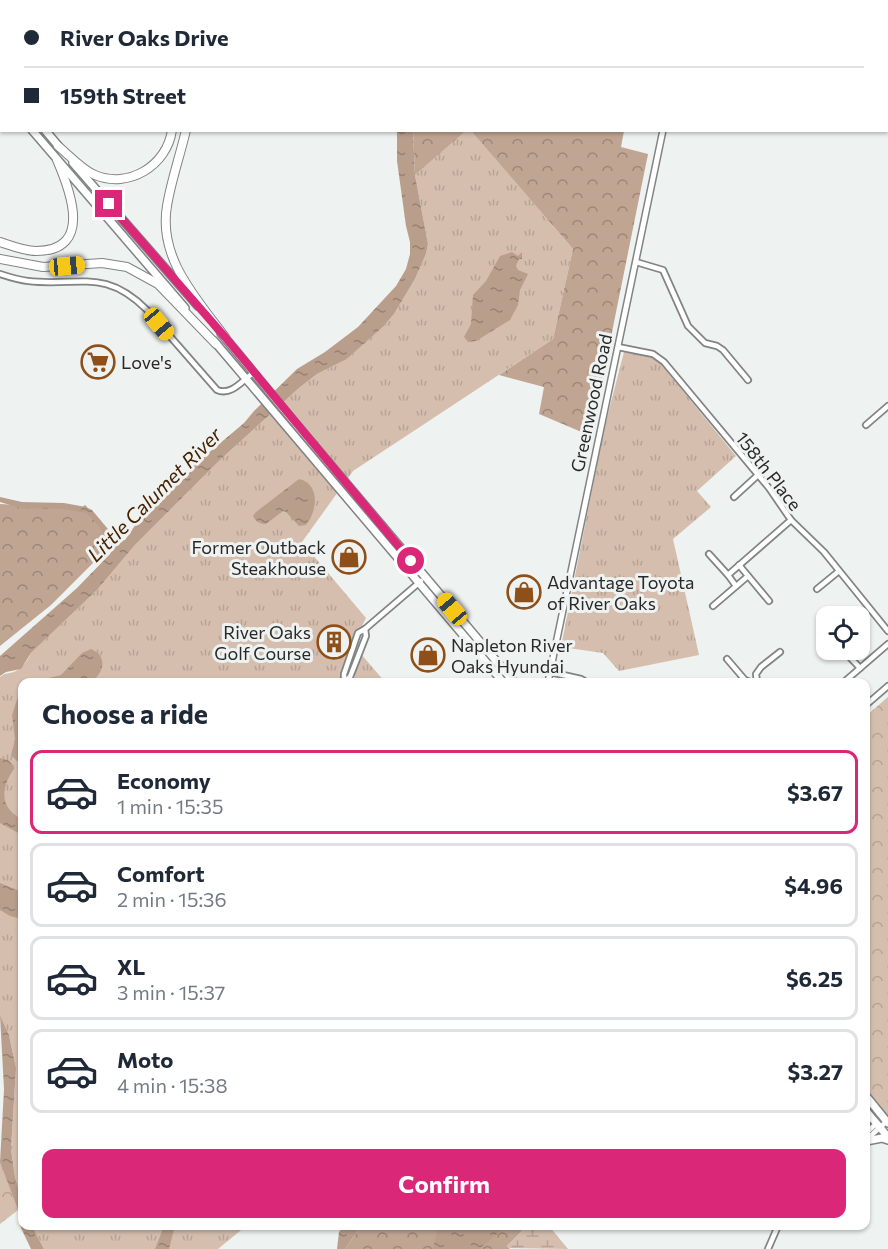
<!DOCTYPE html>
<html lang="en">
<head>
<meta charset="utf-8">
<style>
  :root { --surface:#fff; --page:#f2f2f3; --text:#1f2937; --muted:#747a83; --line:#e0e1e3; --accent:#db2777 }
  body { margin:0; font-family:Commissioner,sans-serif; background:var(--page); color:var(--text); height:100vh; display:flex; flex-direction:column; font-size:22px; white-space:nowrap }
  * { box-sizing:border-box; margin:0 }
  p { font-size:20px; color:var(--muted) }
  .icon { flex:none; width:33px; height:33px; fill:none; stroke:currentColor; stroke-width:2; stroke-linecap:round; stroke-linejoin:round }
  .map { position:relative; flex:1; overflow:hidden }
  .panel { position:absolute; left:18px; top:678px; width:852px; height:552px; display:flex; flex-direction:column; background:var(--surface); border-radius:12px; box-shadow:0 2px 4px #0004 }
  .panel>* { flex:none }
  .top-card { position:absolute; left:0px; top:0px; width:888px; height:132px; box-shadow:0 2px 4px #0004; display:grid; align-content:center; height:132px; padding:0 24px; background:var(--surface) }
  .fabs { position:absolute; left:816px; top:606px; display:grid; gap:12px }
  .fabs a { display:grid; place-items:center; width:54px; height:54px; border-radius:12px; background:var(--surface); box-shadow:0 2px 4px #0004; font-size:30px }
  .end { position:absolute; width:27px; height:27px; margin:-14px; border:8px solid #db2777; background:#fff; box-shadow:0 0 0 3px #fff }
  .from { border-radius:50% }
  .car { position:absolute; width:18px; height:36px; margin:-18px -9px; border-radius:8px; box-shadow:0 0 4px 2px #0007; background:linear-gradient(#f5c518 24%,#345 0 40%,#f5c518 0 76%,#345 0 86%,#f5c518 0) }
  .top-card b { display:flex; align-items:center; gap:21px; height:57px; font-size:22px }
  .top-card b+b { border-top:2px solid var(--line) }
  .top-card i { width:15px; height:15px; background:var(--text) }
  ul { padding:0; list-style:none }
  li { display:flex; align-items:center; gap:18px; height:84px; margin:0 12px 9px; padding:0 12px; border:3px solid var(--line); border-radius:12px }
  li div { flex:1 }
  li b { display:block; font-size:22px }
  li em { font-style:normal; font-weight:700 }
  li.current { border-color:var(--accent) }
  li>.icon { width:54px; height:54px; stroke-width:1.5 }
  h2 { padding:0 24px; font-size:27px; line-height:72px }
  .action { display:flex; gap:12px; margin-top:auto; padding:12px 24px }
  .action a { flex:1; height:69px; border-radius:12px; background:var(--accent); color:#fff; font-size:24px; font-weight:700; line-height:69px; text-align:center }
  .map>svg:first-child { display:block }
  .grass { fill:url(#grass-tufts) }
  .forest { fill:url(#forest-crowns) }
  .wetland { fill:url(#wetland-marsh) }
  .park { fill:url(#park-crowns) }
  .water { fill:url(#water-ripples) }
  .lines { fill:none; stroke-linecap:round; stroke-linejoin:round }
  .minor-casing { stroke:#808483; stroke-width:8 }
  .tertiary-casing { stroke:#808483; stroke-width:8 }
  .primary-casing { stroke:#808483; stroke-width:10 }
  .motorway-casing { stroke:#808483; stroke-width:10 }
  .minor { stroke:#fff; stroke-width:4.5 }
  .tertiary { stroke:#fff; stroke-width:5 }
  .primary { stroke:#fff; stroke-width:7 }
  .motorway { stroke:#fff; stroke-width:8 }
  .route { stroke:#db2777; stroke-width:8 }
  .labels { text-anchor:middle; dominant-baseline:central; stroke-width:6; stroke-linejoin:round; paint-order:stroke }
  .poi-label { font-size:18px; fill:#282a29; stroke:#eef2f1; text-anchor:start }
  .street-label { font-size:18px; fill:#282a29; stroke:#eef2f1 }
  .water-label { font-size:20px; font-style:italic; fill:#462000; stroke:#eef2f1 }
</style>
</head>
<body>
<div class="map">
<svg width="888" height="1249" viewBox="0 0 888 1249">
  <defs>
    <pattern id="grass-tufts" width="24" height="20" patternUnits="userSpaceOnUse" patternTransform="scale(1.5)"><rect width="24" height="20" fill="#d5beae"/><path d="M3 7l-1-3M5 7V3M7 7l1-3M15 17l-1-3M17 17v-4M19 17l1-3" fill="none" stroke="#b7a396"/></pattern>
    <pattern id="forest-crowns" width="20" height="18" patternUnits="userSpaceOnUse" patternTransform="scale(1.5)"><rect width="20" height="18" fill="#c0a592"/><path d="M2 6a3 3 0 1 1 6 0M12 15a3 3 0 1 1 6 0" fill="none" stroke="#9c8777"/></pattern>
    <pattern id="wetland-marsh" width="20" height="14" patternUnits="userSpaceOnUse" patternTransform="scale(1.5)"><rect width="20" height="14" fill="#d5beae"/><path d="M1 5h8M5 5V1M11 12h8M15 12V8" fill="none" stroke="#b7a396"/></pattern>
    <pattern id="park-crowns" width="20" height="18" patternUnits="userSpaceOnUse" patternTransform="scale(1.5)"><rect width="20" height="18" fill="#d5beae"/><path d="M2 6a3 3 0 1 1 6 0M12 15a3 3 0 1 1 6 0" fill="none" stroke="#b7a396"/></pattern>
    <pattern id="water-ripples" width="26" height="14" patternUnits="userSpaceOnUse" patternTransform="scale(1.5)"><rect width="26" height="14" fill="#ba9e8c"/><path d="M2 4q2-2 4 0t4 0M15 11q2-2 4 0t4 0" fill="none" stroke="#978172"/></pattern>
  </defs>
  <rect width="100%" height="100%" fill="#eef2f1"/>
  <g class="grass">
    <path d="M466,131h5l102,118 -20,90 -200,132 -51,71 64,76 -15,29 -12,35h-317v518l-7,-23 -4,-28 5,-81 -7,-33 -9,-20v-338c6,-5 8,-3 14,-5 8,-3 14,-12 17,-19l66,-63 38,-45 85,-85 79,-72 18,-14 30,-15 36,-32 11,-13 21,-35 11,-25 2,-10 -13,-69z"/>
    <path d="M624,352l31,5 81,99 -39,35 14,16 -38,32 26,116 -80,16 -16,-18 -42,-6 43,-218z"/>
    <path d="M361,654l24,28h-32l2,-7 -1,-2z"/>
    <path d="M32,1226h214l-28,23h-174z"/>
  </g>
  <g class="forest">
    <path d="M462,0h190l-191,2z"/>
    <path d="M413,130l53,1 -51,44z"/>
    <path d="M471,131h153l-3,16 27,7 -57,282 -52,-22 5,-27 -45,-12 54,-36 20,-90z"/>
    <path d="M0,504l80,5 5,-4 31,35 -65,65 -51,41z"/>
    <path d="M361,1226h166l-20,20 3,3h-165z"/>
  </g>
  <path class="wetland" d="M527,1226h22l19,23 -60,-1 -1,-2z"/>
  <g class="park">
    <path d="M888,697v420l-22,-27v-374z"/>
    <path d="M0,1160l18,50 -18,14z"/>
  </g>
  <g class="water">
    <path d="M397,131h16l2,44 13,69 -2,10 -11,25 -21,35 -11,13 -36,32 -30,15 -18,14 -79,72 -85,85 -38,45 -66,63 -10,16 -15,3 -6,4v-20l77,-68 33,-34 4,-7 -21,-28 -7,-6 -22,-4 -44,-1 -20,-6v-5l22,5 42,1 22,4 6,3 26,31 7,-1 11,-16 18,-15 4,-6 30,-28 5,-9 51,-43 10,-12 43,-42 28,-17 33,-25 38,-41 10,-17 4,-15v-12l-4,-16 -9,-65z"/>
    <path d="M512,252l6,4 4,-4v7h-3l-3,7 2,4 10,4 -8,16 -2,15 -8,15 -34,21 -8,1 -4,-5 7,-13 2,-29 13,-14 14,-25z"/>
    <path d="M299,479c22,5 18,33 7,46l-7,1 -13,-14 -3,-1 -17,13c-6,0 -10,-2 -13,-8l3,-4z"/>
    <path d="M91,649c17,7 13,23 1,33h-59l28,-7 21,-22z"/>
    <path d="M22,691v69l-4,2 -7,-7 4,-15 -3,-25 6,-18z"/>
    <path d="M0,758l8,2 6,6v3c-14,20 -14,39 8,50v16l-22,-12z"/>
    <path d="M0,883l22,9v27l-12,-3 -10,-6z"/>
    <path d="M0,1015l9,20 7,33 -5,81 4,28 7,23v26h10l12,23h-13l-10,-21 -3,-18 -18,-48 4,-73z"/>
    <path d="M164,1226h11l-6,23h-14z"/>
    <path d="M344,1226h17l-16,23h-8l2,-17z"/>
    <path d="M438,1226h69l-28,23h-46z"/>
  </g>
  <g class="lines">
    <g class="minor-casing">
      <g id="minor">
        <path d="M790,0l1,2"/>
        <path d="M851,2l2,-2"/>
        <path d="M886,71l2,-2"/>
        <path d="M886,114l2,2"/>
        <path d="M636,262l27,8 25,56 17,17 12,3 6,4 25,30"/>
        <path d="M0,274c9,3 18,6 28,7 50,6 76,-14 119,29l70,80c14,6 25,-9 36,-17"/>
        <path d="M618,347l35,7 11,8 105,126 22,32 33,32 64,79"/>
        <path d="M866,425l22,-19"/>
        <path d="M734,497l24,-22"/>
        <path d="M709,554l19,21"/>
        <path d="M739,565l30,36"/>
        <path d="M736,586l-8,-11 63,-55"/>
        <path d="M817,589l22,-18"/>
        <path d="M713,606l35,-30"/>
        <path d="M843,650l17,18"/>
        <path d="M727,659l18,21 5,2"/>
        <path d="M550,672l31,7 5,3"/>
        <path d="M344,682v-8l14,-41 7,-4 56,-48"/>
        <path d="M344,682l6,-5 16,-41 -1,-7"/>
        <path d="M757,682l-1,-8 5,-7 19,-15"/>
        <path d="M844,682l44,-38"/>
        <path d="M866,705l22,-19"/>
        <path d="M866,1133l11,-10"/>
        <path d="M866,1140l21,-19"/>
        <path d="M768,1249l10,-23"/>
      </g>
    </g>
    <g class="tertiary-casing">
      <g id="tertiary">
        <path d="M691,2v-2"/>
        <path d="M548,682l115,-552"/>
      </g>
    </g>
    <g class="primary-casing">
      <g id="primary">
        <path d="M0,78l2,2"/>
        <path d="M0,94l2,2"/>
        <path d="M32,130l153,178"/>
        <path d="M45,130l15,18"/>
        <path d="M73,163l125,143"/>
        <path d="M221,333l75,91 218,258"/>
        <path d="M214,341l289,341"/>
        <path d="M866,1096l22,27"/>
        <path d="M866,1111l22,26"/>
        <path d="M866,1111v14"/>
        <path d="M866,1141l16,-3 6,2"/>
      </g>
    </g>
    <g class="motorway-casing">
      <g id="motorway">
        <path d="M75,0v2"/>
        <path d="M124,2l2,-2"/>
        <path d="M154,2l2,-2"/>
        <path d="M219,2v-2"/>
        <path d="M0,101l2,-1"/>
        <path d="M0,119l2,-1"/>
        <path d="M186,130c-6,26 -15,51 -19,76 -9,52 29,92 58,131"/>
        <path d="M58,146c11,9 23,23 37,29 33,14 72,-9 77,-45"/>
        <path d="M0,242c12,4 24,9 36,9 58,0 34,-61 21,-91"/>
        <path d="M0,259l43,8 59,-4 25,4 31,17 58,60"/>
      </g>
    </g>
    <use href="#minor" class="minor"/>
    <use href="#tertiary" class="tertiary"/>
    <use href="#primary" class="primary"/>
    <use href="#motorway" class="motorway"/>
  </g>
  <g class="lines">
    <path class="route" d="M109,204l116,133 186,224"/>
  </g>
  <defs>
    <g id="supermarket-ring" transform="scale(1.725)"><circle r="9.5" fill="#eef2f1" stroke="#8f4f19" stroke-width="1.5"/><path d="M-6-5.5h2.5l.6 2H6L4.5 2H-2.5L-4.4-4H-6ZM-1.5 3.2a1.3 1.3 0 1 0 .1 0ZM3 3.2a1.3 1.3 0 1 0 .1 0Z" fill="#8f4f19"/></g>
    <g id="shop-ring" transform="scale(1.725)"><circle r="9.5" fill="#eef2f1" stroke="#8f4f19" stroke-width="1.5"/><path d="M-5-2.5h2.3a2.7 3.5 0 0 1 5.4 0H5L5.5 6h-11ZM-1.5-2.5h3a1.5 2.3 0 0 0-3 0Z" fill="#8f4f19"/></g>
    <g id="building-ring" transform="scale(1.725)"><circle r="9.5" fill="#eef2f1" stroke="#8f4f19" stroke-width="1.5"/><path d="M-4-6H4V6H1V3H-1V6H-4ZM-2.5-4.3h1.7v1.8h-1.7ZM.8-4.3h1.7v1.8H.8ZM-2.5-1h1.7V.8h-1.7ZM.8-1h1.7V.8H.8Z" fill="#8f4f19"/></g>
  </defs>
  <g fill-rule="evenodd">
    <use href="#supermarket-ring" x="98" y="362"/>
    <use href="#shop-ring" x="349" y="557"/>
    <use href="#shop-ring" x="524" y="592"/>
    <use href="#building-ring" x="334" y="642"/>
    <use href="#shop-ring" x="428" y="655"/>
  </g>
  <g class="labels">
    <g class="poi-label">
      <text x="121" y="362">Love's</text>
      <text x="326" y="547" text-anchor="end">Former Outback<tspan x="326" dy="21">Steakhouse</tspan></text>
      <text x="547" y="582">Advantage Toyota<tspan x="547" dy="21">of River Oaks</tspan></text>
      <text x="311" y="632" text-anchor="end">River Oaks<tspan x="311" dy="21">Golf Course</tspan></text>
      <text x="451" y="645">Napleton River<tspan x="451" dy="21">Oaks Hyundai</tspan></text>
    </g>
    <g class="street-label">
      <text transform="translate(591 403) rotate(-78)">Greenwood Road</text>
      <text transform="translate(769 471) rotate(52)">158th Place</text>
    </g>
    <g class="water-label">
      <text transform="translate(154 494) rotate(-45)">Little Calumet River</text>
    </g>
  </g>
</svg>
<div class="fabs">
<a><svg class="icon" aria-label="locate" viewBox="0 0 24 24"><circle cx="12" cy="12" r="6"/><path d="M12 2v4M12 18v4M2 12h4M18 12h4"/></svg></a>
</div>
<i class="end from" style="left:411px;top:561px"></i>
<i class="end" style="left:109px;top:204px"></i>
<i class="car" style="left:67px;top:266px;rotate:85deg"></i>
<i class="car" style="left:159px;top:324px;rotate:140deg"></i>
<i class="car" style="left:452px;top:609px;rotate:320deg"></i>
<div class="top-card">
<b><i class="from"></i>River Oaks Drive</b>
<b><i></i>159th Street</b>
</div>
<section class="panel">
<h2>Choose a ride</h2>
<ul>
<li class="current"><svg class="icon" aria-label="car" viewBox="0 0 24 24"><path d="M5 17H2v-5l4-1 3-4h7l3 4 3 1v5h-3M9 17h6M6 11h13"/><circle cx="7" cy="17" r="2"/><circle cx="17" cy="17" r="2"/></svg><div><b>Economy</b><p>1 min · 15:35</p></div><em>$3.67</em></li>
<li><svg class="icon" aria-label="car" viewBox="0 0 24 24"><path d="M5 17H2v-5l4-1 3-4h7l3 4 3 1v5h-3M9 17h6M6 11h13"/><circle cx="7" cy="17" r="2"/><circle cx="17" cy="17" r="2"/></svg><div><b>Comfort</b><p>2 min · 15:36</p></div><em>$4.96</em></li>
<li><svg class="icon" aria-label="car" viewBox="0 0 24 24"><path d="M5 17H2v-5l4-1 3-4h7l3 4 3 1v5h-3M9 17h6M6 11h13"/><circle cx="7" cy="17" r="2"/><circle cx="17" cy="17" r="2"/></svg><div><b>XL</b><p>3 min · 15:37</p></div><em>$6.25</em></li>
<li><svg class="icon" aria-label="car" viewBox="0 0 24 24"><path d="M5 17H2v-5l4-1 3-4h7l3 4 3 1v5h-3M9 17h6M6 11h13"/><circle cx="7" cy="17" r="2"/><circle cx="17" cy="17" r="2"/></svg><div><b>Moto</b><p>4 min · 15:38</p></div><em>$3.27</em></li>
</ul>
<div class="action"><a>Confirm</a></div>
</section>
</div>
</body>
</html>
